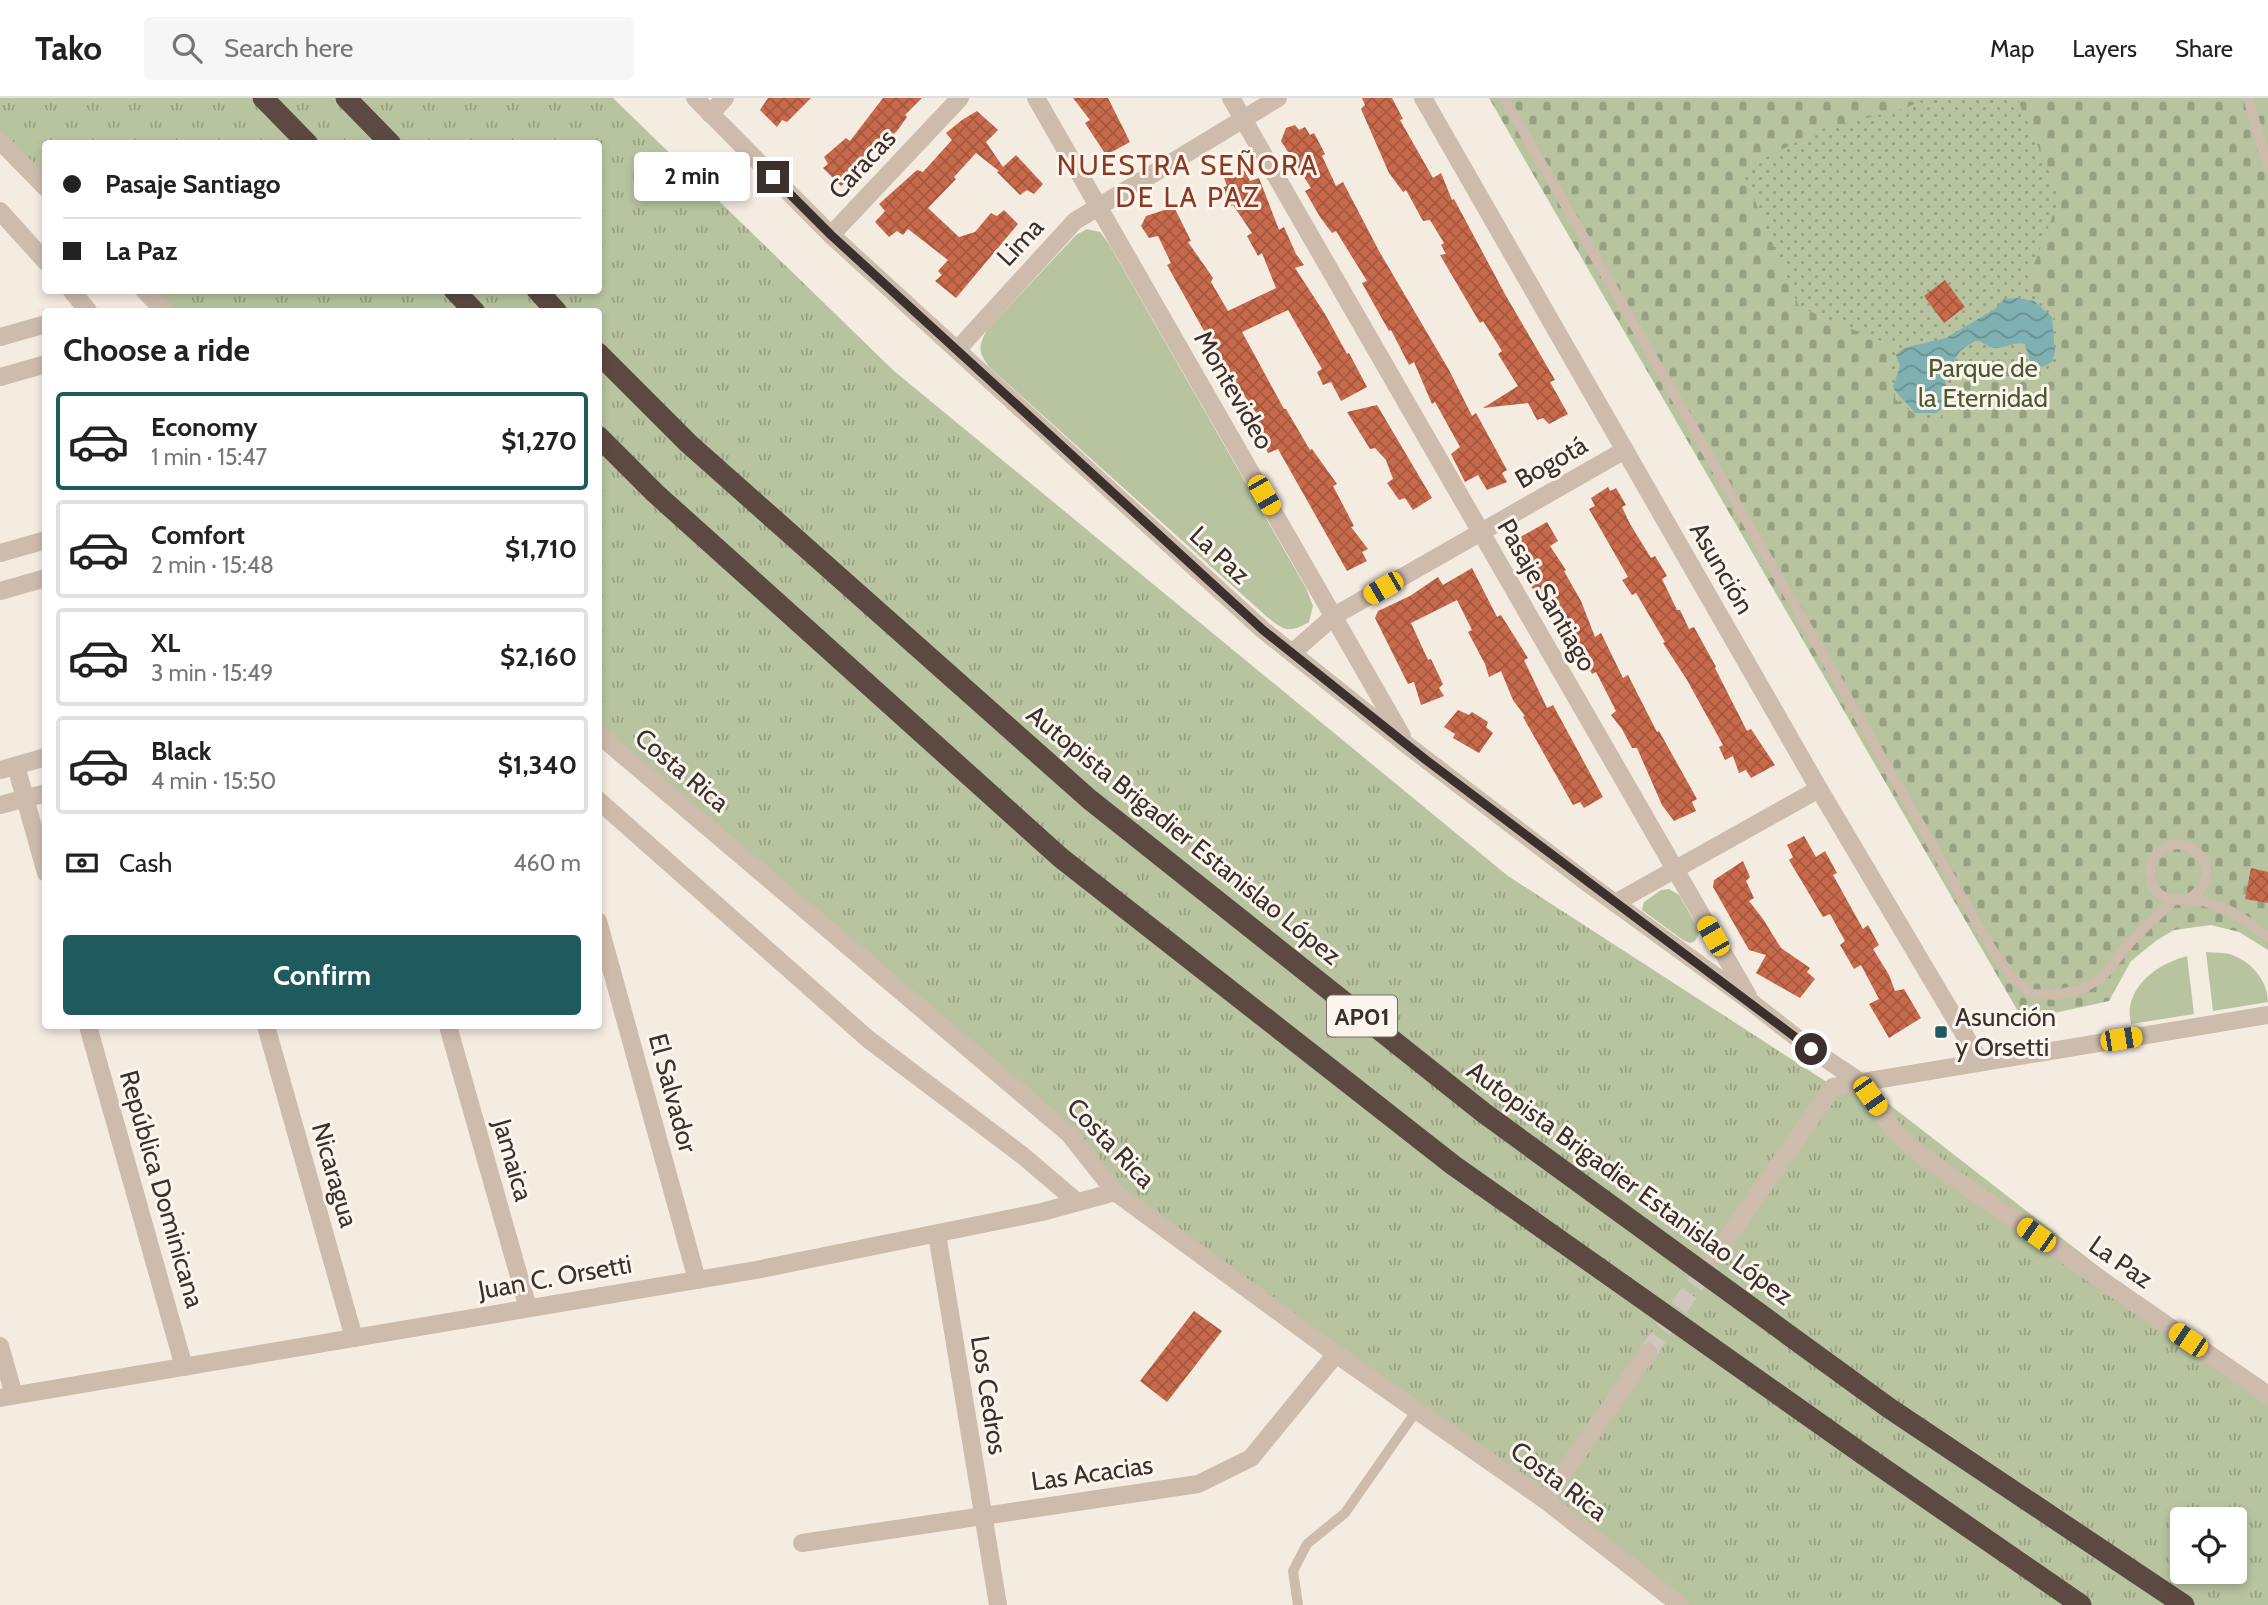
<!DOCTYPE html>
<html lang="en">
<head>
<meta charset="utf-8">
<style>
  :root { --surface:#fff; --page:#f6f6f6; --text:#222; --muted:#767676; --line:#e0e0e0; --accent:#1f5a5e }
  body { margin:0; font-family:Cabin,sans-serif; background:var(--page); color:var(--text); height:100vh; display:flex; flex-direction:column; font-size:26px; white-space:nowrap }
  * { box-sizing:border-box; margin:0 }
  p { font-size:23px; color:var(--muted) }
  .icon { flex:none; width:38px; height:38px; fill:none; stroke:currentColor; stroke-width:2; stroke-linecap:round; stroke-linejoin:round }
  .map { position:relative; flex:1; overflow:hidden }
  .details { position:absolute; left:42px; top:210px; width:560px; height:721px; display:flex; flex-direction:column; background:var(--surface); border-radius:7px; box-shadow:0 4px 10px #0003 }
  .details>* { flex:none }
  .top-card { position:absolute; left:42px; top:42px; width:560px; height:154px; border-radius:7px; box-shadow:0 4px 10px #0003; display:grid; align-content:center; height:154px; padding:0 21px; background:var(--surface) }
  .fabs { position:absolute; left:2170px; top:1409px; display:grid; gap:14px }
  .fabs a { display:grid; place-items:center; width:77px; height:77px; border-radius:7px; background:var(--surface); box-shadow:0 4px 10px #0003; font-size:35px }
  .end { position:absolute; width:32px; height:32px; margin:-16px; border:9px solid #3b302b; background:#fff; box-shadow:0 0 0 4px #fff }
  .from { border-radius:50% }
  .bubble { position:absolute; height:49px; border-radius:7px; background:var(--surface); box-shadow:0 4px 10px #0003; font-size:23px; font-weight:700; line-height:49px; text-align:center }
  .car { position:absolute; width:21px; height:42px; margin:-21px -10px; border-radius:9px; box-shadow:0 0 5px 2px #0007; background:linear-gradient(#f5c518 24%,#345 0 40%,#f5c518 0 76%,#345 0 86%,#f5c518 0) }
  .top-card b { display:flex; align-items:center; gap:24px; height:66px; font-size:26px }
  .top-card b+b { border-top:2px solid var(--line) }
  .top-card i { width:18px; height:18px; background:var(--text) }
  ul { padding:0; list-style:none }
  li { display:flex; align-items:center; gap:21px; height:98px; margin:0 14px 10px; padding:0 7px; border:4px solid var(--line); border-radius:7px }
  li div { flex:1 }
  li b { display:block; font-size:26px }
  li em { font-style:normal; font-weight:700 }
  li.current { border-color:var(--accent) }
  li>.icon { width:63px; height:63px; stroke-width:1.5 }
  h2 { padding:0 21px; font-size:32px; line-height:84px }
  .pay { display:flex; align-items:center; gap:18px; height:77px; padding:0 21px; font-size:26px }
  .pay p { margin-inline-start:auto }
  .cta { display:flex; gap:14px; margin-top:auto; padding:14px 21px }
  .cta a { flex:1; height:80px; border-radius:7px; background:var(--accent); color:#fff; font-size:28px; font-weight:700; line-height:80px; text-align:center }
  header { display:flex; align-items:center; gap:42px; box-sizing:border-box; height:98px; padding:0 35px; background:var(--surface); border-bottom:2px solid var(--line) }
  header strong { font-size:33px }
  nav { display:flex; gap:38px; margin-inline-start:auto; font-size:24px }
  .search { width:490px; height:63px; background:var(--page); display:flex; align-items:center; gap:18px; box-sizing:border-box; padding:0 24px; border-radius:7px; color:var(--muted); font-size:26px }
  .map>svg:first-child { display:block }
  .grass { fill:url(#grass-tufts); fill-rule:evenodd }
  .cemetery { fill:url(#cemetery-stones) }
  .park { fill:#b8c4a0 }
  .garden { fill:url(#garden-dots) }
  .water { fill:url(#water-waves) }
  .building { fill:url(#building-cross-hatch) }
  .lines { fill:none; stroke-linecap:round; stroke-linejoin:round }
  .tertiary-tunnel { stroke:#cfc6bd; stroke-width:18; stroke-dasharray:18 9; stroke-linecap:butt }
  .service { stroke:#cdbbac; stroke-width:10 }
  .minor { stroke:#cdbbac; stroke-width:18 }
  .tertiary { stroke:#cdbbac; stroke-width:18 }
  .motorway { stroke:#5c4a42; stroke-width:21 }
  .route { stroke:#3b302b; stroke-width:9 }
  .poi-dot { fill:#1f5a5e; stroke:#fbf5ee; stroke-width:2.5 }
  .labels { text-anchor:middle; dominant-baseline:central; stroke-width:6; stroke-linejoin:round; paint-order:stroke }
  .shield { fill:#fbf5ee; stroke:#756b66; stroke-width:2 }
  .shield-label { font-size:24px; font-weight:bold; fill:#3b302b }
  .street-label { font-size:26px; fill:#3b302b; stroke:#fbf5ee }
  .park-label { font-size:26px; fill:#4a5a2e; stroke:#fbf5ee }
  .poi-label { font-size:26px; fill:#3b302b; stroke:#fbf5ee; text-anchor:start }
  .neighbourhood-label { font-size:28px; letter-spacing:2px; fill:#8c3b22; stroke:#fbf5ee }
</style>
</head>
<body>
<header>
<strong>Tako</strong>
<div class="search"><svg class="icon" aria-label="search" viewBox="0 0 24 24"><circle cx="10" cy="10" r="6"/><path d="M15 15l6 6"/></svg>Search here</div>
<nav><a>Map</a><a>Layers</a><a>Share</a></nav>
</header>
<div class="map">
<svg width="2268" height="1507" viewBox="0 0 2268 1507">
  <defs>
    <pattern id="grass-tufts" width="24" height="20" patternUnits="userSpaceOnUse" patternTransform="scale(1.75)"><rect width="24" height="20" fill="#b8c4a0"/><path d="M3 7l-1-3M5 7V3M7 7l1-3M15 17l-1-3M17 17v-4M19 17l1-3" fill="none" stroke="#97a083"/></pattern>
    <pattern id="cemetery-stones" width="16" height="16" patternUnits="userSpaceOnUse" patternTransform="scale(1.75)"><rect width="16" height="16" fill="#b8c4a0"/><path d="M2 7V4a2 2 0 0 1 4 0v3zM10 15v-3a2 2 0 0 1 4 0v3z" fill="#97a083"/></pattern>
    <pattern id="garden-dots" width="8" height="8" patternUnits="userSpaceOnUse" patternTransform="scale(1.75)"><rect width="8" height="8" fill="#b8c4a0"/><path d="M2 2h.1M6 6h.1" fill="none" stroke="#97a083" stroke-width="1.8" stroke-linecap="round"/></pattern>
    <pattern id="water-waves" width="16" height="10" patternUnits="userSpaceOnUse" patternTransform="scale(1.75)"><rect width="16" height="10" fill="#7fb0b2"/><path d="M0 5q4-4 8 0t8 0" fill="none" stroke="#699091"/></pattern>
    <pattern id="building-cross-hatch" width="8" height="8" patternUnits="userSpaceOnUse" patternTransform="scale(1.75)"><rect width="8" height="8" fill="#c8694b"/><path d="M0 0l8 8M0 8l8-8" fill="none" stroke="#a4573f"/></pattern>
  </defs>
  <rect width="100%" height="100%" fill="#f4ebe1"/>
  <path class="grass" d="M0,0h613l281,273 614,505 325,210 26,-5 409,317v207h-588l-565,-413 -46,-58 -470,-400 -1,-422h-433l-21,-21 454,-1v-146h-552l-1,44 -45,-47zM2182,1421h53v53h-53z"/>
  <path class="cemetery" d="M1489,0h779v852l-29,-18 -28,-7 -37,5 -17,10 -26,21 -22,40 -86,19z"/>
  <g class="park">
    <path d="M1087,131l13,3 9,12 197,344 7,18 -4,16c-21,12 -26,8 -43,-6l-277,-249c-11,-15 -11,-21 -2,-37l89,-95z"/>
    <path d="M1669,791l10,6 19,33 1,5 -4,8 -5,2 -7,-3 -41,-30 2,-8 17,-12z"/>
    <path d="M2206,854c7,1 16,0 23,2 21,6 39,26 39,48l-55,9z"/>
    <path d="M2187,858l7,58 -63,10c-1,-5 -2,-12 -1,-17 5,-28 32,-44 57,-51z"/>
  </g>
  <path class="garden" d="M1926,0h91l43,99 -35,91c36,17 33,42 34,77l-33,11 -17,-13 -18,-3 -23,6 -12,16 -2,23 -7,8 -16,10 -16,-9 -19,-14 -8,-16 5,-21 -5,-19 -89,-37 -57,-137 80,-41 84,-21z"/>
  <path class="water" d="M2017,200l17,3 18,16 3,34 -3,11 -10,5 -12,-5 -5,-18c-12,-3 -19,5 -31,4 -6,-1 -12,-6 -17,-8 -27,15 -17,16 -32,39l3,19 -1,6 -10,9h-22c-8,-11 -15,-14 -22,-26l7,-21 -4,-11 8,-7 42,-10 49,-29 9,-10z"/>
  <g class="building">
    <path d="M768,0h43l-24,24 -5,-2 -5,7 -17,-17z"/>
    <path d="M883,0h39l-17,17 2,2 -10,14 -14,13 -2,-2 -33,29 5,5 -12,10 -18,-18 5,-4 -4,-7 22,-19 4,3z"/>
    <path d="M1073,0h35l22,44 -24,13 -21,-32 5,-3z"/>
    <path d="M1362,0h30l11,21 -3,1 33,58 8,-5 11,27 2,-1 52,97 49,84 -5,2 18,32 -19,10 -6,-6 -6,2 -9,-17 -45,5 35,-22 -20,-32 4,-3 -19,-30 -3,2 -40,-68 6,-1 -5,-9 3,-2 -14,-23 -7,1 -17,-31 -3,2 -14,-19 -28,-64 4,-4z"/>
    <path d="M977,13l21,19 -12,12 17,25 13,-12 27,29 -9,10 -7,-4 -7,5 -23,-23 2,-1 -23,-18 -22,24 2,2 -28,29 31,29 16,-5 16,-19 6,3 7,-6 14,14 -62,74 -21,-17 7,-6 -4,-4 10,-11 -40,-31 -5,6 -6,-4 -8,6 -14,-15 10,-11 -6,-7 38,-34 6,2 29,-32 -6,-7 16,-13z"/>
    <path d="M1295,27l4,5 6,-3 5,8 4,-2 11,21 -3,2 14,30 7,-4 36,69 70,119 23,46 4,-3 31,57 -5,3 5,9 -20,8 -9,-15 -13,7 -14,-28 9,-7 -25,-45 -3,2 -18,-42 -5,3 -18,-35 -2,1 -27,-48 5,-2 -31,-50 -4,2 -12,-16 -15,-26 6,-3 -30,-47 5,-13z"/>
    <path d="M1243,70l7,13 9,-3 20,52 5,-3 12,27 8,11 -9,3 30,46 22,40 2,-1 18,34 -26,14 -10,-19 -8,3 -6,-13 5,-3 -34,-59 -46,22 42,77h2l24,41 2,-1 25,35 -4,2 21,40 -3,1 17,22 -6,3 5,9 -20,10 -69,-122 -10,4 -8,-16 4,-2 -9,-19 2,-2 -31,-44h-3l-6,-16 -50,-89 4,-2 -13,-27 -9,2 -8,-12 5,-10 28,-9 17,34 -3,1 25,36 -2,4 17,29 48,-23 -14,-35 -4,3 -11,-20 5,-3 -19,-28 -2,1 -10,-18 6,-2 -4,-11z"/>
    <path d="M1945,182l20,27 -21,16 -20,-27z"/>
    <path d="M1377,307l55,93 -19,12 -8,-12 -6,2 -12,-17 6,-4 -7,-19 -11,-12 -5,1 -23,-37z"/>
    <path d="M1608,389l2,4 6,-3 10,17 -4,2 8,17 21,34 4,-2 12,20 -5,3 15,31h3l9,19 5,-2 22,40 -1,1 32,63 4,-2 24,36 -24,13 -5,-8 -7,3 -6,-17 -8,4 -6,-13 4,-2 -36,-65 -24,-37 2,-1 -29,-49 -4,2 -10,-15 6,-3 -39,-68 6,-3 -4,-8z"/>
    <path d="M1547,424l11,19 -8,5 16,24 -2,1 17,30 14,36 6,-4 22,45 5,-3 29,57 2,-1 38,68 -5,3 4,9 -22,10 -12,-16 -25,-57h-5l-10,-19 -11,-14 5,-4 -20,-39 -4,2 -33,-58 -8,3 -19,-31 -12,-25 2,-2 -7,-21z"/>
    <path d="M1472,470l25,49 4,-2 27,43 -4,2 23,48 6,-3 50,92 -19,11 -4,-6 -7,3 -50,-88 2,-1 -12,-16 -12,-29 -12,6 -4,-13 -17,-32 4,-2 -15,-30 -46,23 17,37 3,-1 12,25 -4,4 5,8 -23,9 -7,-23 -6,2 -33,-66 3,-7 32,-15 28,-19 5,8z"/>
    <path d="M1458,612l11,5 3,-3 16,10 -2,5 7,6 -14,20 -26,-15 2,-4 -11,-7z"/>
    <path d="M1804,738l12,21 9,-6 12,22 -4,2 30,54 5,-4 11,20 -6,4 16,26 6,16 9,-2 17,29 -32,20 -20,-34 10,-5 -18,-34 -7,4 -14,-24 5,-4 -15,-27 -7,3 -34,-57 4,-3 -6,-12z"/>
    <path d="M1743,763l7,16 -4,4 8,17 -5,3 14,18 18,29 29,20 -3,4 8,7 -15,19 -44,-25 10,-18 -17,-5 -36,-63 1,-7z"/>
    <path d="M2251,770l17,4v31l-23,-4z"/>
    <path d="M1194,1213l28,20 -55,71 -27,-21z"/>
  </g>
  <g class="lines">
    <path class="tertiary-tunnel" d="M1648,1254l62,-89"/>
    <g class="service">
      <path d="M1504,0l487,850 21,29 19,17 24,1 25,-5 21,-12 31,-38 41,-39"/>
      <path d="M2248,0l20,70"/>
      <path d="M2187,802c48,-28 -5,-79 -32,-44 -5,7 -6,17 -4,25 8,25 32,17 51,20 8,2 18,6 26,9 14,6 27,19 40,27"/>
      <path d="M1298,1507l-5,-34 14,-27 38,-31 72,-103"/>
    </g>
    <g class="minor">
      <path d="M695,0l136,137 432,395 144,115 182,139 162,118 60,47 48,32 37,52 29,25 343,237"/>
      <path d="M1036,0l366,638"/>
      <path d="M1231,0l517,898"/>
      <path d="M1423,0l396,691 161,272"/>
      <path d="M710,16l15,-16"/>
      <path d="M0,43l46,47"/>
      <path d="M0,113l46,51"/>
      <path d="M831,137l129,-137"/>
      <path d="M71,192l18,22"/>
      <path d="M144,192l21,22"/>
      <path d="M0,239l46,-13"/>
      <path d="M957,252l118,-129 203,-123"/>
      <path d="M0,279l46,-13"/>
      <path d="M0,455l46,-13"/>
      <path d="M0,493l46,-13"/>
      <path d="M1292,555l42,-37 291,-166"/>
      <path d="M598,636l471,400 46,58 221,162 209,146 135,105"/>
      <path d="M16,668l30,107"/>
      <path d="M0,672l46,-13"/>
      <path d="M598,702l270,239 154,116 54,46"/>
      <path d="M0,707l46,-12"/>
      <path d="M1615,805l204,-114"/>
      <path d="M598,823l99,359"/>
      <path d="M88,928l96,341"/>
      <path d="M266,928l88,312"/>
      <path d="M448,928l80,282"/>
      <path d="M937,1136l61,371"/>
      <path d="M0,1248l14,49"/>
      <path d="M0,1300l756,-128 286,-58 73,-20"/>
      <path d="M802,1445l396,-59 53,-26 85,-104"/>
    </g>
    <g class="tertiary">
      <path d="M1714,1159l119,-170 435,-72"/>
      <path d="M1545,1402l103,-148"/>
    </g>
    <g class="motorway">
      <path d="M263,0l45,46"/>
      <path d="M346,0l45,46"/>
      <path d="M454,192l21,22"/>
      <path d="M537,192l20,22"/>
      <path d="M598,255l90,90 401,356 395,314 405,295 295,197"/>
      <path d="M598,338l57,57 406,365 392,307 411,290 217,150"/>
    </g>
  </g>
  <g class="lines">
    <path class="route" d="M773,79l58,58 432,395 163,130 385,289"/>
  </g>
  <rect class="poi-dot" x="1934" y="927" width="14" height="14" rx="3.5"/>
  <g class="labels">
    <rect class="shield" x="1327" y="897.5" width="70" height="41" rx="5"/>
    <g class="shield-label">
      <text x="1362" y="918">AP01</text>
    </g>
    <g class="street-label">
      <text transform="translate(862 66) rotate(-47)">Caracas</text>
      <text transform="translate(1020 144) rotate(-47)">Lima</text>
      <text transform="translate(1234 292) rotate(60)">Montevideo</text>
      <text transform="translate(1551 364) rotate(-30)">Bogotá</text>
      <text transform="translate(1220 457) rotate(43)">La Paz</text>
      <text transform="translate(1722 470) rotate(60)">Asunción</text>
      <text transform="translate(1547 497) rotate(60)">Pasaje Santiago</text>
      <text transform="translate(682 672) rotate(40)">Costa Rica</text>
      <text transform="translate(1184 737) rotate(39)">Autopista Brigadier Estanislao López</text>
      <text transform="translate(673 995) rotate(75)">El Salvador</text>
      <text transform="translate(1111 1045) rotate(46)">Costa Rica</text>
      <text transform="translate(513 1062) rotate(74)">Jamaica</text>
      <text transform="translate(335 1077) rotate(74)">Nicaragua</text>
      <text transform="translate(1630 1085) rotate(36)">Autopista Brigadier Estanislao López</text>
      <text transform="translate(162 1091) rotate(74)">República Dominicana</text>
      <text transform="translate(2121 1164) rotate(35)">La Paz</text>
      <text transform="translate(555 1179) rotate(-10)">Juan C. Orsetti</text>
      <text transform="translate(989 1297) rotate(81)">Los Cedros</text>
      <text transform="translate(1092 1375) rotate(-8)">Las Acacias</text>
      <text transform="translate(1559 1383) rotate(37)">Costa Rica</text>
    </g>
    <g class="park-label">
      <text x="1983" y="270">Parque de<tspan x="1983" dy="30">la Eternidad</tspan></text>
    </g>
    <g class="poi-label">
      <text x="1955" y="919">Asunción<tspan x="1955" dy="30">y Orsetti</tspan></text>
    </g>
    <g class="neighbourhood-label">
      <text x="1188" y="67">NUESTRA SEÑORA<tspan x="1188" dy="32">DE LA PAZ</tspan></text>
    </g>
  </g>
</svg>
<div class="fabs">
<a><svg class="icon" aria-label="locate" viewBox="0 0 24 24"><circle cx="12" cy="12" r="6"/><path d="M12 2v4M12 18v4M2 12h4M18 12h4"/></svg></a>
</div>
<i class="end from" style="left:1811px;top:951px"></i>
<i class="end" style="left:773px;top:79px"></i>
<div class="bubble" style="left:634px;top:54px;width:116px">2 min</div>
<i class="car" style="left:1264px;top:397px;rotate:150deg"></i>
<i class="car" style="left:1383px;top:490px;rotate:240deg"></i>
<i class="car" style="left:1713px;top:838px;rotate:330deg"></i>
<i class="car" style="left:2121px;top:941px;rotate:81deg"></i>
<i class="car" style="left:1870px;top:998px;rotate:145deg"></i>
<i class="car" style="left:2036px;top:1137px;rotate:305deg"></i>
<i class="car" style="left:2188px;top:1242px;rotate:304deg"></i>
<div class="top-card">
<b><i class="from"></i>Pasaje Santiago</b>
<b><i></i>La Paz</b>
</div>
<section class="details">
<h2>Choose a ride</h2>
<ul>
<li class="current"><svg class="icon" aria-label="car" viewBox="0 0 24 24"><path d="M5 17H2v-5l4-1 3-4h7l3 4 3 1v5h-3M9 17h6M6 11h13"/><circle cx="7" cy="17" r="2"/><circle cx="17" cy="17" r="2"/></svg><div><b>Economy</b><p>1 min · 15:47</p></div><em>$1,270</em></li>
<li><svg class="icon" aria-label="car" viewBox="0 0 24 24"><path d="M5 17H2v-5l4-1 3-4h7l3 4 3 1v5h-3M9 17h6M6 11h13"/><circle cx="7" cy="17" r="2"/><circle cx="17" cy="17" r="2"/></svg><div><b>Comfort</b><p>2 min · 15:48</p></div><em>$1,710</em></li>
<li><svg class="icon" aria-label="car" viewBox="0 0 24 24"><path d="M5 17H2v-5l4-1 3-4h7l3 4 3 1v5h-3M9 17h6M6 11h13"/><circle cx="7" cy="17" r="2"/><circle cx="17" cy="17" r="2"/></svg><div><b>XL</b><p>3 min · 15:49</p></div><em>$2,160</em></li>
<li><svg class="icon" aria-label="car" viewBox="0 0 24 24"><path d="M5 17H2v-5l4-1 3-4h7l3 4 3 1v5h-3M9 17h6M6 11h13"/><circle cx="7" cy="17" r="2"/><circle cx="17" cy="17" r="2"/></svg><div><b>Black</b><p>4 min · 15:50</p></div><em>$1,340</em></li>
</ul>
<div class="pay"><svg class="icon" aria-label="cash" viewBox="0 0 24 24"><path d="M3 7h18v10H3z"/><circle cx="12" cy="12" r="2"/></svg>Cash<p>460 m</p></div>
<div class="cta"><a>Confirm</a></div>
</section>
</div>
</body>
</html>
